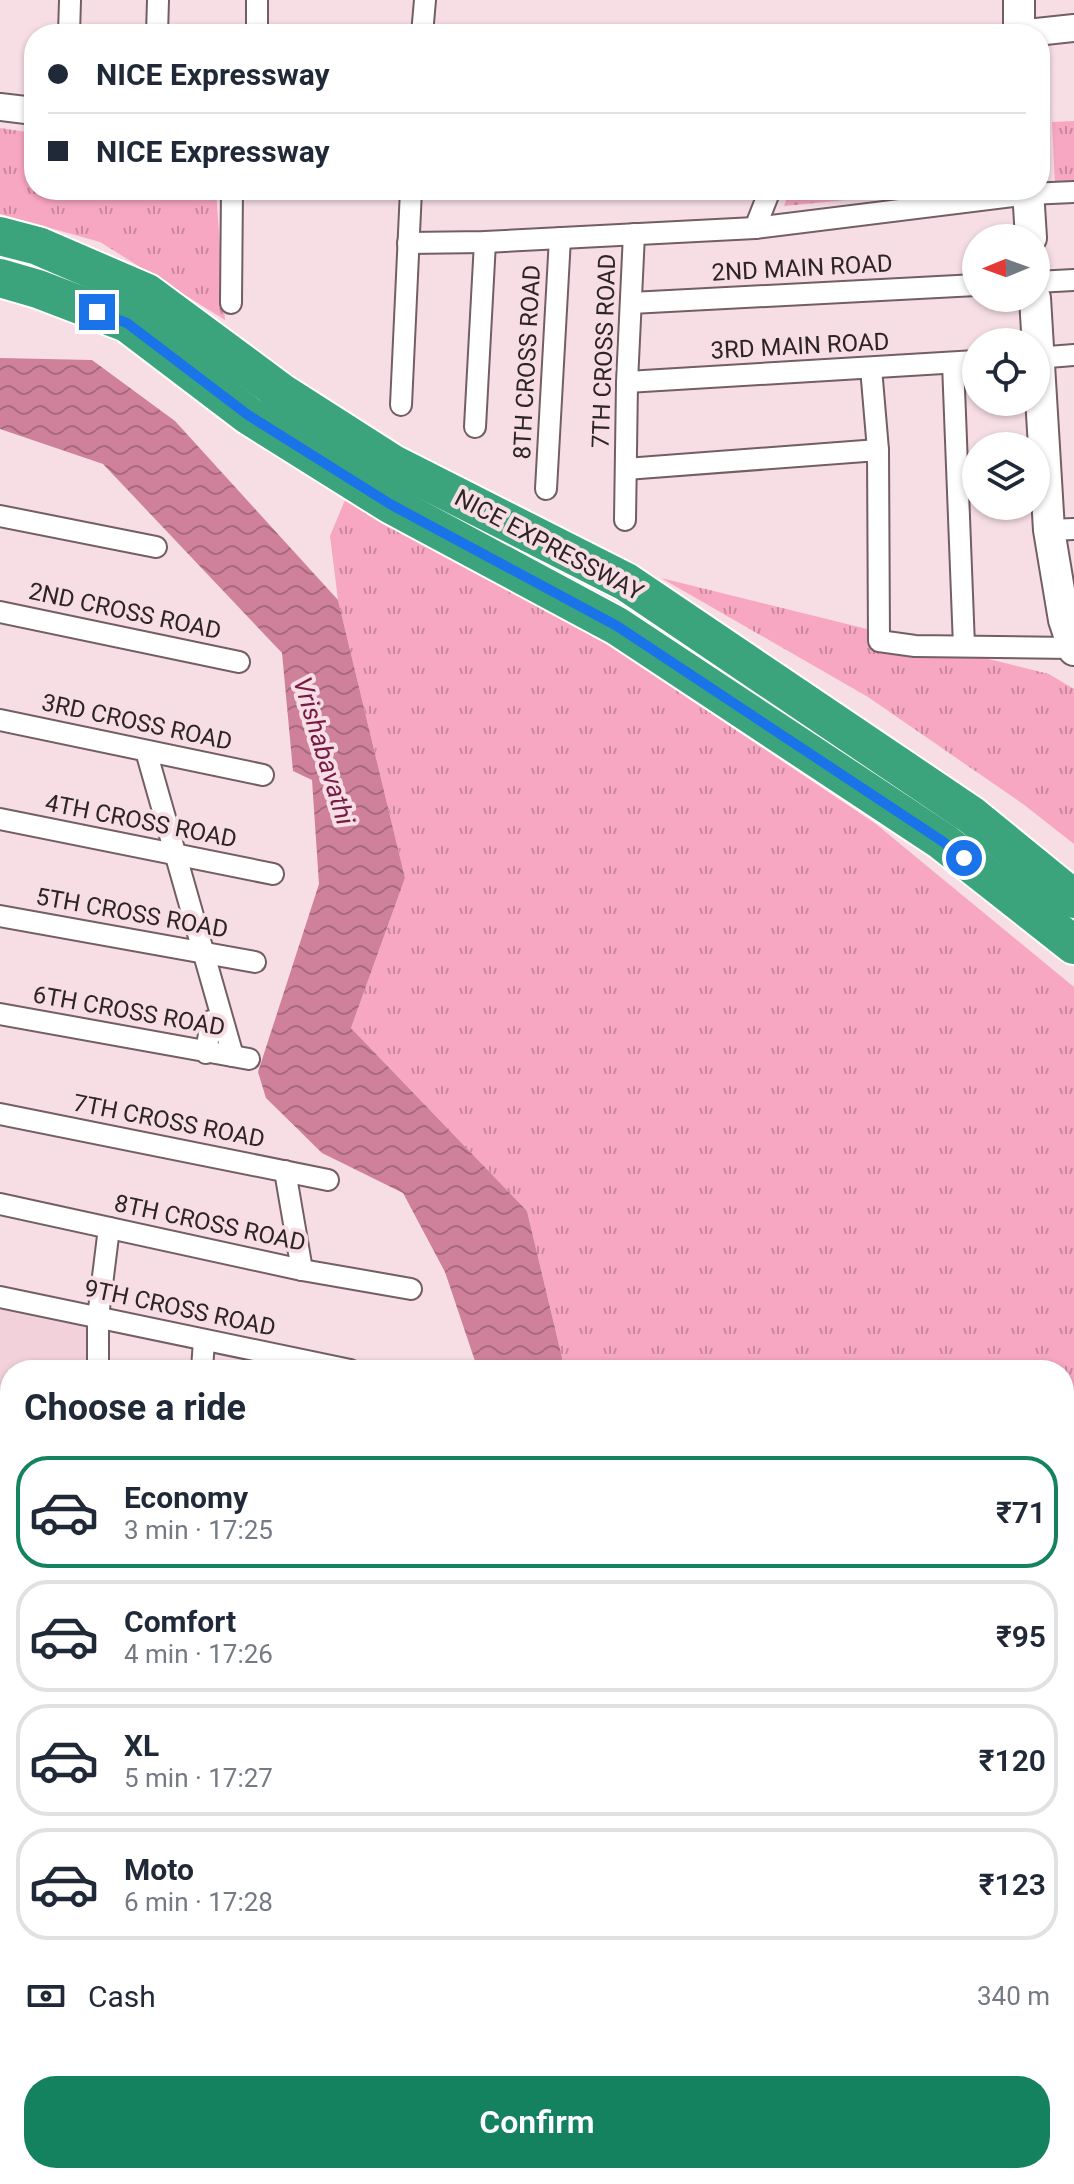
<!DOCTYPE html>
<html lang="en">
<head>
<meta charset="utf-8">
<style>
  :root { --surface:#fff; --page:#f6f6f7; --text:#1f2937; --muted:#747a83; --line:#e0e1e3; --accent:#14825f }
  body { margin:0; font-family:Roboto,sans-serif; background:var(--page); color:var(--text); height:100vh; display:flex; flex-direction:column; font-size:30px; white-space:nowrap }
  * { box-sizing:border-box; margin:0 }
  p { font-size:26px; color:var(--muted) }
  .icon { flex:none; width:44px; height:44px; fill:none; stroke:currentColor; stroke-width:2; stroke-linecap:round; stroke-linejoin:round }
  .map { position:relative; flex:1; overflow:hidden }
  .sheet { position:absolute; left:0px; top:1360px; width:1074px; height:824px; display:flex; flex-direction:column; background:var(--surface); border-radius:32px 32px 0 0; box-shadow:0 2px 6px #0004 }
  .sheet>* { flex:none }
  .hud { position:absolute; left:24px; top:24px; width:1026px; height:176px; border-radius:32px; box-shadow:0 2px 6px #0004; display:grid; align-content:center; height:176px; padding:0 24px; background:var(--surface) }
  .needle { width:52px; rotate:269deg }
  .buttons { position:absolute; left:962px; top:224px; display:grid; gap:16px }
  .buttons a { display:grid; place-items:center; width:88px; height:88px; border-radius:50%; background:var(--surface); box-shadow:0 2px 6px #0004; font-size:40px }
  .end { position:absolute; width:36px; height:36px; margin:-18px; border:10px solid #1a73e8; background:#fff; box-shadow:0 0 0 4px #fff }
  .from { border-radius:50% }
  .hud b { display:flex; align-items:center; gap:28px; height:76px; font-size:30px }
  .hud b+b { border-top:2px solid var(--line) }
  .hud i { width:20px; height:20px; background:var(--text) }
  ul { padding:0; list-style:none }
  li { display:flex; align-items:center; gap:24px; height:112px; margin:0 16px 12px; padding:0 8px; border:4px solid var(--line); border-radius:32px }
  li div { flex:1 }
  li b { display:block; font-size:30px }
  li em { font-style:normal; font-weight:600 }
  li.on { border-color:var(--accent) }
  li>.icon { width:72px; height:72px; stroke-width:1.5 }
  h2 { padding:0 24px; font-size:36px; line-height:96px }
  .pay { display:flex; align-items:center; gap:20px; height:88px; padding:0 24px; font-size:30px }
  .pay p { margin-inline-start:auto }
  .action { display:flex; gap:16px; margin-top:auto; padding:16px 24px }
  .action a { flex:1; height:92px; border-radius:32px; background:var(--accent); color:#fff; font-size:32px; font-weight:600; line-height:92px; text-align:center }
  .map>svg:first-child { display:block }
  .built { fill:#f2d1db }
  .grass { fill:url(#grass-tufts) }
  .park { fill:url(#park-dots) }
  .water { fill:url(#water-waves) }
  .lines { fill:none; stroke-linecap:round; stroke-linejoin:round }
  .minor-casing { stroke:#725e64; stroke-width:24 }
  .tertiary-casing { stroke:#725e64; stroke-width:30 }
  .secondary-casing { stroke:#725e64; stroke-width:34 }
  .motorway-casing { stroke:#fff; stroke-width:42 }
  .minor { stroke:#fff; stroke-width:20 }
  .tertiary { stroke:#fff; stroke-width:26 }
  .secondary { stroke:#fff; stroke-width:30 }
  .motorway { stroke:#3ba47d; stroke-width:38 }
  .route { stroke:#1a73e8; stroke-width:10 }
  .labels { text-anchor:middle; dominant-baseline:central; stroke-width:8; stroke-linejoin:round; paint-order:stroke }
  .street-label { font-size:24px; fill:#2d2427; stroke:#f7dee5 }
  .water-label { font-size:26px; font-style:italic; fill:#771a44; stroke:#f7dee5 }
</style>
</head>
<body>
<div class="map">
<svg width="1074" height="2184" viewBox="0 0 1074 2184">
  <defs>
    <pattern id="grass-tufts" width="24" height="20" patternUnits="userSpaceOnUse" patternTransform="scale(2)"><rect width="24" height="20" fill="#f8a7c2"/><path d="M3 7l-1-3M5 7V3M7 7l1-3M15 17l-1-3M17 17v-4M19 17l1-3" fill="none" stroke="#c9889e"/></pattern>
    <pattern id="park-dots" width="8" height="8" patternUnits="userSpaceOnUse" patternTransform="scale(2)"><rect width="8" height="8" fill="#f8a7c2"/><path d="M2 2h.1M6 6h.1" fill="none" stroke="#c9889e" stroke-width="1.8" stroke-linecap="round"/></pattern>
    <pattern id="water-waves" width="16" height="10" patternUnits="userSpaceOnUse" patternTransform="scale(2)"><rect width="16" height="10" fill="#cf819c"/><path d="M0 5q4-4 8 0t8 0" fill="none" stroke="#a8697f"/></pattern>
  </defs>
  <rect width="100%" height="100%" fill="#f7dee5"/>
  <g class="built">
    <path d="M0,1299l93,20v51h-83v209l-10,4z"/>
    <path d="M1074,1684v500h-553l2,-10h541v-487z"/>
    <path d="M0,1743l10,1v166l-10,-3z"/>
  </g>
  <g class="grass">
    <path d="M1074,121v65l-19,1 -3,-65z"/>
    <path d="M0,128l34,5v57h182l9,130 -125,-78 -100,-28z"/>
    <path d="M345,500l264,145 267,179 198,163v697l-10,2v-316h-499l-38,-159 -176,-183 54,-150 -67,-278 -8,-64z"/>
    <path d="M661,578l388,96 25,15v155l-51,-40 -155,-107z"/>
    <path d="M10,2108v66h439l-1,10h-141l-2,-10 -93,10h-212v-74z"/>
  </g>
  <path class="park" d="M790,190h159l-165,16z"/>
  <path class="water" d="M0,358l92,2 83,61 163,179 67,278 -54,150 176,183 38,159h-87l-33,-98 -42,-79 -81,-40 -56,-55 -8,-26 61,-188 -7,-104 -19,-9 -11,-118 -179,-189 -103,-35z"/>
  <g class="lines">
    <g class="minor-casing">
      <g id="minor">
        <path d="M257,0v34"/>
        <path d="M69,34l1,-34"/>
        <path d="M157,34l1,-34"/>
        <path d="M422,34l3,-34"/>
        <path d="M755,228l15,-38"/>
        <path d="M408,243l77,-1 270,-14 274,-34 45,-2"/>
        <path d="M1036,282l38,-2"/>
        <path d="M231,303l1,-113"/>
        <path d="M631,303l345,-18"/>
        <path d="M1036,358l38,-3"/>
        <path d="M953,363l11,283"/>
        <path d="M871,368l7,82"/>
        <path d="M627,382l349,-21"/>
        <path d="M401,405l10,-215"/>
        <path d="M475,427l10,-185"/>
        <path d="M626,469l252,-19 1,191 36,5 157,2"/>
        <path d="M546,489l14,-251"/>
        <path d="M0,516l156,31"/>
        <path d="M625,520l2,-138 7,-148"/>
        <path d="M1049,530l25,-1"/>
        <path d="M0,612l239,50"/>
        <path d="M0,720l263,55"/>
        <path d="M146,751l87,305"/>
        <path d="M0,819l273,55"/>
        <path d="M0,916l255,46"/>
        <path d="M0,1014l249,45"/>
        <path d="M206,1053l5,-32"/>
        <path d="M0,1114l328,66"/>
        <path d="M285,1171l17,99"/>
        <path d="M0,1204l302,66 109,19"/>
        <path d="M0,1297l350,73"/>
        <path d="M98,1370v-53l11,-89"/>
        <path d="M202,1370l2,-30"/>
        <path d="M0,1588l6,-10 4,1"/>
        <path d="M1064,1682l10,-12"/>
        <path d="M1064,2005l10,-10"/>
        <path d="M1064,2129l10,-4"/>
        <path d="M737,2174l6,10"/>
        <path d="M1050,2174l5,10"/>
      </g>
    </g>
    <g class="tertiary-casing">
      <g id="tertiary">
        <path d="M1018,34l56,-6"/>
        <path d="M0,107l34,4"/>
      </g>
    </g>
    <g class="secondary-casing">
      <g id="secondary">
        <path d="M1019,0v34"/>
        <path d="M1028,190l3,48"/>
        <path d="M1035,298l14,232 15,90 10,30"/>
      </g>
    </g>
    <g class="motorway-casing">
      <g id="motorway">
        <path d="M0,236l38,10 109,47 135,100 111,71 233,118 345,233 103,84"/>
        <path d="M0,278l38,11 89,34 121,92 142,89 227,122 325,215 132,104"/>
      </g>
    </g>
    <use href="#minor" class="minor"/>
    <use href="#tertiary" class="tertiary"/>
    <use href="#secondary" class="secondary"/>
    <use href="#motorway" class="motorway"/>
  </g>
  <g class="lines">
    <path class="route" d="M97,312l30,11 121,92 142,89 227,122 325,215 22,17"/>
  </g>
  <g class="labels">
    <g class="street-label">
      <text transform="translate(802 268) rotate(-3)">2ND MAIN ROAD</text>
      <text transform="translate(800 346) rotate(-3)">3RD MAIN ROAD</text>
      <text transform="translate(604 351) rotate(-88)">7TH CROSS ROAD</text>
      <text transform="translate(527 362) rotate(-87)">8TH CROSS ROAD</text>
      <text transform="translate(549 545) rotate(28)">NICE EXPRESSWAY</text>
      <text transform="translate(125 611) rotate(12)">2ND CROSS ROAD</text>
      <text transform="translate(137 722) rotate(12)">3RD CROSS ROAD</text>
      <text transform="translate(141 821) rotate(11)">4TH CROSS ROAD</text>
      <text transform="translate(132 913) rotate(10)">5TH CROSS ROAD</text>
      <text transform="translate(129 1011) rotate(10)">6TH CROSS ROAD</text>
      <text transform="translate(169 1121) rotate(11)">7TH CROSS ROAD</text>
      <text transform="translate(210 1223) rotate(12)">8TH CROSS ROAD</text>
      <text transform="translate(180 1308) rotate(12)">9TH CROSS ROAD</text>
    </g>
    <g class="water-label">
      <text transform="translate(324 751) rotate(73)">Vrishabavathi</text>
    </g>
  </g>
</svg>
<div class="buttons">
<a><svg class="needle" viewBox="-14 -14 28 28"><path d="M0-13l5 13h-10z" fill="#e53935"/><path d="M0 13l5-13h-10z" fill="#747a83"/></svg></a>
<a><svg class="icon" aria-label="locate" viewBox="0 0 24 24"><circle cx="12" cy="12" r="6"/><path d="M12 2v4M12 18v4M2 12h4M18 12h4"/></svg></a>
<a><svg class="icon" aria-label="layers" viewBox="0 0 24 24"><path d="M12 4l9 5-9 5-9-5zM3 14l9 5 9-5"/></svg></a>
</div>
<i class="end from" style="left:964px;top:858px"></i>
<i class="end" style="left:97px;top:312px"></i>
<div class="hud">
<b><i class="from"></i>NICE Expressway</b>
<b><i></i>NICE Expressway</b>
</div>
<section class="sheet">
<h2>Choose a ride</h2>
<ul>
<li class="on"><svg class="icon" aria-label="car" viewBox="0 0 24 24"><path d="M5 17H2v-5l4-1 3-4h7l3 4 3 1v5h-3M9 17h6M6 11h13"/><circle cx="7" cy="17" r="2"/><circle cx="17" cy="17" r="2"/></svg><div><b>Economy</b><p>3 min · 17:25</p></div><em>₹71</em></li>
<li><svg class="icon" aria-label="car" viewBox="0 0 24 24"><path d="M5 17H2v-5l4-1 3-4h7l3 4 3 1v5h-3M9 17h6M6 11h13"/><circle cx="7" cy="17" r="2"/><circle cx="17" cy="17" r="2"/></svg><div><b>Comfort</b><p>4 min · 17:26</p></div><em>₹95</em></li>
<li><svg class="icon" aria-label="car" viewBox="0 0 24 24"><path d="M5 17H2v-5l4-1 3-4h7l3 4 3 1v5h-3M9 17h6M6 11h13"/><circle cx="7" cy="17" r="2"/><circle cx="17" cy="17" r="2"/></svg><div><b>XL</b><p>5 min · 17:27</p></div><em>₹120</em></li>
<li><svg class="icon" aria-label="car" viewBox="0 0 24 24"><path d="M5 17H2v-5l4-1 3-4h7l3 4 3 1v5h-3M9 17h6M6 11h13"/><circle cx="7" cy="17" r="2"/><circle cx="17" cy="17" r="2"/></svg><div><b>Moto</b><p>6 min · 17:28</p></div><em>₹123</em></li>
</ul>
<div class="pay"><svg class="icon" aria-label="cash" viewBox="0 0 24 24"><path d="M3 7h18v10H3z"/><circle cx="12" cy="12" r="2"/></svg>Cash<p>340 m</p></div>
<div class="action"><a>Confirm</a></div>
</section>
</div>
</body>
</html>
